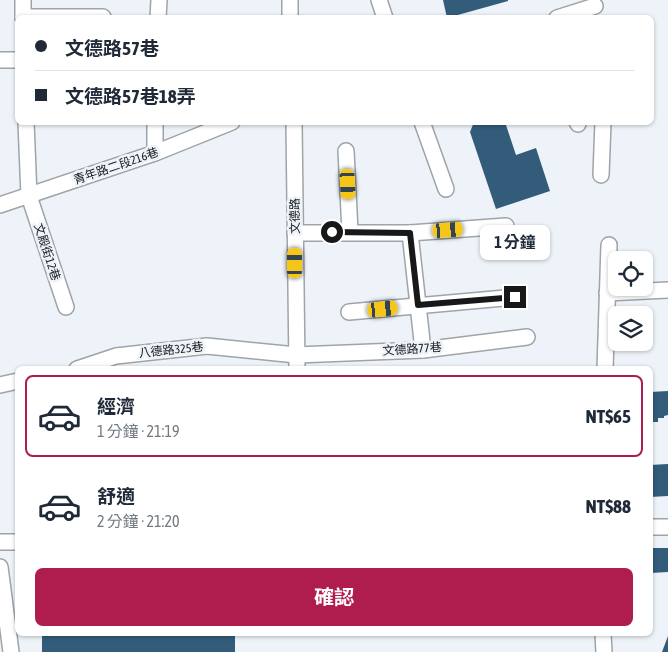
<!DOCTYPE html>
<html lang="zh-TW">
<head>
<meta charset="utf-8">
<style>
  :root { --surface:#fff; --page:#f6f6f7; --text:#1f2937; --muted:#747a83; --line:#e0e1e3; --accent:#af1d4e }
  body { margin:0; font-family:"Asap Condensed","Noto Sans TC",sans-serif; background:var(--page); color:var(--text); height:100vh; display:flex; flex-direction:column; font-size:19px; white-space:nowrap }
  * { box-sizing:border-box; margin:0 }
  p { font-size:16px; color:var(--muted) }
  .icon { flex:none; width:28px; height:28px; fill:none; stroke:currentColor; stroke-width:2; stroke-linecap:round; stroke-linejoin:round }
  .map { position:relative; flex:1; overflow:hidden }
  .side { position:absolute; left:15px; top:366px; width:638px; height:270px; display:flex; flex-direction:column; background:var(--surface); border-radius:8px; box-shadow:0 1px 4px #0004 }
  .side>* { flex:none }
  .banner { position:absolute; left:15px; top:15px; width:639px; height:110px; border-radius:8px; box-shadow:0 1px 4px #0004; display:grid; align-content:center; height:110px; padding:0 20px; background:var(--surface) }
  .fabs { position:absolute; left:608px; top:251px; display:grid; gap:10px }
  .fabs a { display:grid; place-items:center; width:45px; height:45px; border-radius:8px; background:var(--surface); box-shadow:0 1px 4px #0004; font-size:25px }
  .end { position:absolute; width:22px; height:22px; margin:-11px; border:6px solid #16181a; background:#fff; box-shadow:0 0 0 2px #fff }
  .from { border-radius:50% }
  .bubble { position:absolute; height:35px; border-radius:8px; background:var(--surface); box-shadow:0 1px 4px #0004; font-size:16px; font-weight:700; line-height:35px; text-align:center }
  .car { position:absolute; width:15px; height:30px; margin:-15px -8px; border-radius:6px; box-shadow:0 0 4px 1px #0007; background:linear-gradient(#f5c518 24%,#345 0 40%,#f5c518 0 76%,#345 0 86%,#f5c518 0) }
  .banner b { display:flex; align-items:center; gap:18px; height:48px; font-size:19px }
  .banner b+b { border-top:1px solid var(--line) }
  .banner i { width:12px; height:12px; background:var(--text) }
  ul { padding:9px 0 0; list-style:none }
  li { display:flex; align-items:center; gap:15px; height:82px; margin:0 10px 8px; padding:0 10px; border:2px solid transparent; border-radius:8px }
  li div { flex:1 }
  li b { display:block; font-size:19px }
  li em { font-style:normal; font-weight:700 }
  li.on { border-color:var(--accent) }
  li>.icon { width:45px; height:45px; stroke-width:1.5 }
  .cta { display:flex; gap:10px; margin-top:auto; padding:10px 20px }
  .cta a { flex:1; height:58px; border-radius:8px; background:var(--accent); color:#fff; font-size:20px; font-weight:700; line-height:58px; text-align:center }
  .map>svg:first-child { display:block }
  .building { fill:#325c7a }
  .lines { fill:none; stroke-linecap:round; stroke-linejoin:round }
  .minor-casing { stroke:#9ea4a8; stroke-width:18 }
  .minor { stroke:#fff; stroke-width:15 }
  .route { stroke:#16181a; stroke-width:6 }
  .labels { text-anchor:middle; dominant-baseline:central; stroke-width:5; stroke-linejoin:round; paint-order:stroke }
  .street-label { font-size:12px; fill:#16181a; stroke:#edf3f8 }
</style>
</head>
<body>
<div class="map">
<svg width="668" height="652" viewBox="0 0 668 652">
  <rect width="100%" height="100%" fill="#edf3f8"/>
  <g class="building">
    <path d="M443,0h65v1l-61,17z"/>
    <path d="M474,122h31l11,33 20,-7 14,43 -54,18 -26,-77z"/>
    <path d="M668,391v24l-4,1v2h-6v4h-8v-30z"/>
    <path d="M668,464v32l-18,1v-32z"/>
    <path d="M650,548h18v24l-18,1z"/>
    <rect x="42" y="634" width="193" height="18"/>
    <path d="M668,636v16h-6z"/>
  </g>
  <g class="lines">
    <g class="minor-casing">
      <g id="minor">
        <path d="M23,0v18"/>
        <path d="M290,0v18"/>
        <path d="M379,0l6,18"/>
        <path d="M23,17h80"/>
        <path d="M158,18l1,-18"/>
        <path d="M557,18l38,-12"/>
        <path d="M0,60h18"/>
        <path d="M26,122l3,74 37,111"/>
        <path d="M294,122l3,247"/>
        <path d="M422,122l24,67"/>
        <path d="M577,122l1,2"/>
        <path d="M346,151l4,81"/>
        <path d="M155,153v-31"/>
        <path d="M601,175l2,-53"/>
        <path d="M0,205l155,-52 77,-31"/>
        <path d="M295,233h115l96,-7"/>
        <path d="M410,233l13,117"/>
        <path d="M607,293l61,-3"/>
        <path d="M349,312l166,-15"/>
        <path d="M77,369l39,-13 91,-10 89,9 127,-5 104,-13"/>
        <path d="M605,369l4,-124"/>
        <path d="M0,385l18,-4"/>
        <path d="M650,527h18"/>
        <path d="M0,542h18"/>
        <path d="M0,567l11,85"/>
        <path d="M603,634l1,18"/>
      </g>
    </g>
    <use href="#minor" class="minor"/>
  </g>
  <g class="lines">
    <path class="route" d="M332,232l78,1 8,72 97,-8"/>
  </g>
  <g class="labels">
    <g class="street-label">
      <text transform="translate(116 166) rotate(-19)">青年路二段216巷</text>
      <text transform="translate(295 216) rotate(-91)">文德路</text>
      <text transform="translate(47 252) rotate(72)">文殿街12巷</text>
      <text transform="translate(412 349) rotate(-4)">文德路77巷</text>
      <text transform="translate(171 350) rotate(-6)">八德路325巷</text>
    </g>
  </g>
</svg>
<div class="fabs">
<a><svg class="icon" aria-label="locate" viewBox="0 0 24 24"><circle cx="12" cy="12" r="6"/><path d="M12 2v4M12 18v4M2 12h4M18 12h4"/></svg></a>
<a><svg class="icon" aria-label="layers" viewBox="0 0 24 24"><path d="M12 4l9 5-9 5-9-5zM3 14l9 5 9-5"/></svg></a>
</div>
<i class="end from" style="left:332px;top:232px"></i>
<i class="end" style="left:515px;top:297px"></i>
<div class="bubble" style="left:480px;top:225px;width:70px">1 分鐘</div>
<i class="car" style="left:348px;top:184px;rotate:177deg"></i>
<i class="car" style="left:448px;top:230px;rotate:86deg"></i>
<i class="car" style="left:295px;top:263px;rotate:0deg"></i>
<i class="car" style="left:383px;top:309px;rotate:84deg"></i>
<div class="banner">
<b><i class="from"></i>文德路57巷</b>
<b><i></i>文德路57巷18弄</b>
</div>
<section class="side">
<ul>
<li class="on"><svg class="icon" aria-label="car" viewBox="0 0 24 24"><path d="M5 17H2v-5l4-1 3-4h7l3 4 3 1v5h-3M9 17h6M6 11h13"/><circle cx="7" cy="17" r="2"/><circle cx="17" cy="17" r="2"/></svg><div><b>經濟</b><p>1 分鐘 · 21:19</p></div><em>NT$65</em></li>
<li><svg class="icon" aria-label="car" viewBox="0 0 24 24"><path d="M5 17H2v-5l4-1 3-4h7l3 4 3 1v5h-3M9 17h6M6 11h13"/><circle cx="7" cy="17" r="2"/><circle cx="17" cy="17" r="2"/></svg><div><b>舒適</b><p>2 分鐘 · 21:20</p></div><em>NT$88</em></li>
</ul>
<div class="cta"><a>確認</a></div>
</section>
</div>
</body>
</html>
